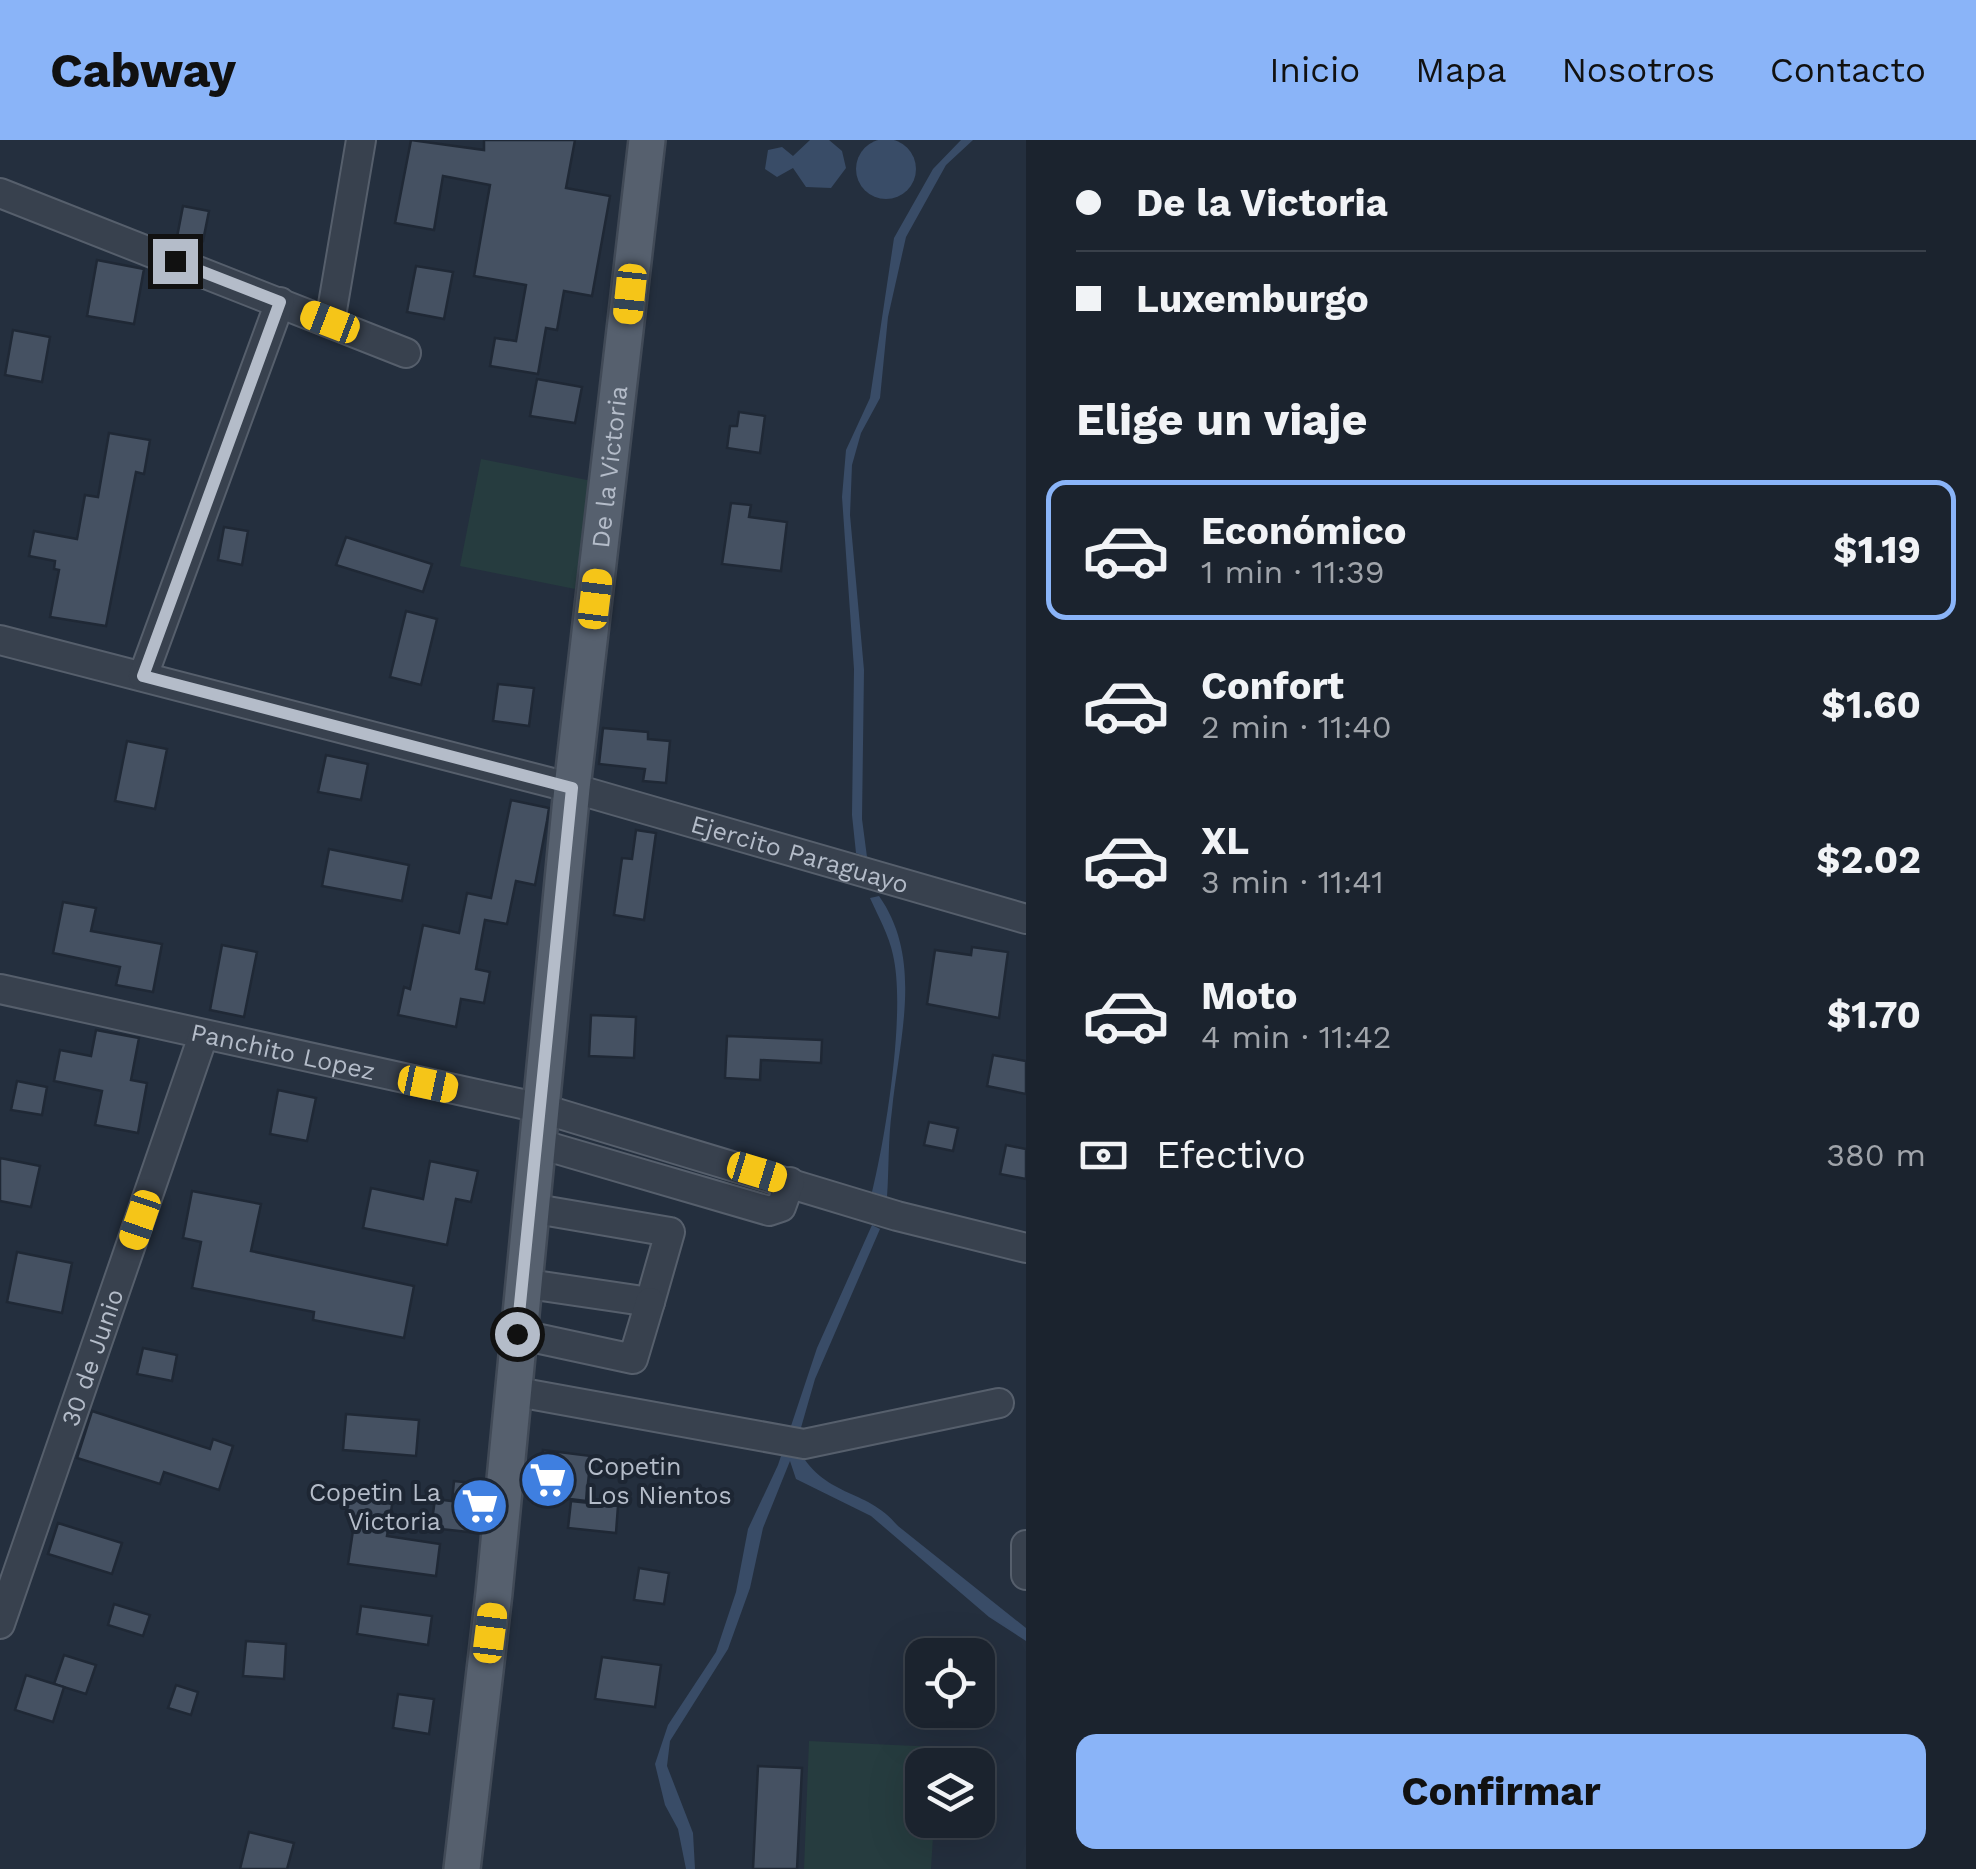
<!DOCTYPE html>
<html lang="es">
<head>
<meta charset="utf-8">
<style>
  :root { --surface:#1b232e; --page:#282f3a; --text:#f1f3f6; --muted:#a0a4aa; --line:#39404a; --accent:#8ab4f8 }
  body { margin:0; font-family:"Work Sans",sans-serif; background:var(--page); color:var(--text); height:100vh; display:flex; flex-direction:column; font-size:38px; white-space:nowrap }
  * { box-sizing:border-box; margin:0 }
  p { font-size:32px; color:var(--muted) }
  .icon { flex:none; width:55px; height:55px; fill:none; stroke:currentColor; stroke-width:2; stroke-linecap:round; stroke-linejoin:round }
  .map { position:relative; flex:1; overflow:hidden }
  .drawer { display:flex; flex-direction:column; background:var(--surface); width:950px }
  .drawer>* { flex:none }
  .guide { display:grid; align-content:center; height:220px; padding:0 50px; background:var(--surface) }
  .fabs { position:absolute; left:905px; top:1498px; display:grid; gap:20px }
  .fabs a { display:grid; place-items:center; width:90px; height:90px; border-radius:20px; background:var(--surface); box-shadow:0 10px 40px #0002,0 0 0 2px var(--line); font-size:50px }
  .end { position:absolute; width:45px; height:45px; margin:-22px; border:12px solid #b4bcc9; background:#111; box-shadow:0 0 0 5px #111 }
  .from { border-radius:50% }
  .car { position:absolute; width:30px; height:60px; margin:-30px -15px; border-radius:12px; box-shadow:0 0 8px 2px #0007; background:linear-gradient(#f5c518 24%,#345 0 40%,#f5c518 0 76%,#345 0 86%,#f5c518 0) }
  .guide b { display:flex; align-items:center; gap:35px; height:95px; font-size:38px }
  .guide b+b { border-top:2px solid var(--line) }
  .guide i { width:25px; height:25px; background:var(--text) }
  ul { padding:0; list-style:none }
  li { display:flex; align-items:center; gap:30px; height:140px; margin:0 20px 15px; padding:0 30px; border:5px solid transparent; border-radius:20px }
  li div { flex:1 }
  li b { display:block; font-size:38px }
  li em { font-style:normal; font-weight:700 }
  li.current { border-color:var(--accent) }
  li>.icon { width:90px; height:90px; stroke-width:1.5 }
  h2 { padding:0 50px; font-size:45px; line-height:120px }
  .pay { display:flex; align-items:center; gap:25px; height:110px; padding:0 50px; font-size:38px }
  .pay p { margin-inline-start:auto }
  .button { display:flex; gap:20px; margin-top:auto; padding:20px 50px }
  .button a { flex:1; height:115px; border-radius:20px; background:var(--accent); color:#111; font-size:40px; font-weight:700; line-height:115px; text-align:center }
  header { display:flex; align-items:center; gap:60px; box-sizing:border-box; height:140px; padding:0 50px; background:var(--accent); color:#111 }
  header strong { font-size:48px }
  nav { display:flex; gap:55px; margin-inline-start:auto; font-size:35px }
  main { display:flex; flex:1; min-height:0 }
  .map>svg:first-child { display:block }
  .green { fill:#263c3f }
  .water { fill:#394c67 }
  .building { fill:#455162; stroke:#1f2835; stroke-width:2.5 }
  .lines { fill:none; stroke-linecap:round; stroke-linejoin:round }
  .minor-casing { stroke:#565f6c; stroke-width:32 }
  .major-casing { stroke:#414a57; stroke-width:40 }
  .minor { stroke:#38414e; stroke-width:28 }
  .major { stroke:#56606e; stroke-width:35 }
  .route { stroke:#b4bcc9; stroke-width:12 }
  .labels { text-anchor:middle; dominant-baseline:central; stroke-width:8; stroke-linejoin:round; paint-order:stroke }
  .street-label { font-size:25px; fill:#b4bcc9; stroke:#1d2633 }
  .poi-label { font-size:25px; fill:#b4bcc9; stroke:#1d2633; text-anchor:start }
</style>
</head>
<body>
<header>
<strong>Cabway</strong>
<nav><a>Inicio</a><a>Mapa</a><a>Nosotros</a><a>Contacto</a></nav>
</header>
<main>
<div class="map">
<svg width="1026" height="1729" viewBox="0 0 1026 1729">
  <rect width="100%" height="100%" fill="#242f3e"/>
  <g class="green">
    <path d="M481,319l116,23 -22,107 -115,-23z"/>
    <path d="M809,1601l128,6 -1,18h-14v55h12l-3,49h-127z"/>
  </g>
  <g class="water">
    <circle cx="886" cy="29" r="30"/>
    <path d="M810,0h19l13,11 4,17 -15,20 -25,-1 -13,-19 -16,9 -12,-8 3,-19 14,-3 11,9z"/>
    <path d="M961,0h12l-27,25 -40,72 -18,80 -8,81 -19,35 -9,32 -2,50 14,155 -2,149 5,38 -11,-4 -4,-38 2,-146 -12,-172 4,-47 24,-52 24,-160 39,-69z"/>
    <path d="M879,756c45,64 20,143 13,214 -4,29 -3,58 -5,87l-15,-5c14,-57 34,-181 21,-237 -4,-20 -15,-39 -23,-57z"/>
    <path d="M872,1085l8,4 -65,150 -19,66c28,55 69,41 102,81l128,102v13l-37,-24 -118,-101 -75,-37 -6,-18 -27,67 -13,60 -22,61 -58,92 -3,25 26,67 2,36h-9l-8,-40 -13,-24 -10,-41 13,-39 48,-73 20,-60 12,-63 30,-64 39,-117z"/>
  </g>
  <g class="building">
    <path d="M411,0l73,10v-10h91l-9,48 44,8 -18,100 -28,-5 -7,39 -11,-2 -8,46 -48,-8 5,-28 21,3 10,-56 -52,-9 16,-91 -47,-9 -9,54 -39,-7z"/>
    <path d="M183,66l26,5 -6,30 -26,-4z"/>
    <path d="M97,120l47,9 -10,55 -47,-8z"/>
    <path d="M416,126l37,6 -9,47 -37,-7z"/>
    <path d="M13,190l37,7 -8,45 -37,-7z"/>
    <path d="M537,239l45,8 -7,36 -45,-7z"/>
    <path d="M739,272l26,4 -5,37 -33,-5 3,-22h7z"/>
    <path d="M109,293l41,7 -6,34 -8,-2 -30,154 -56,-9 9,-47 -5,-1 1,-8 -26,-5 5,-25 43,8 8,-44 13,2z"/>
    <path d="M731,363l20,2 -2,12 38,5 -6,49 -59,-7z"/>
    <path d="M224,387l24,4 -6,34 -24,-5z"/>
    <path d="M346,397l86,27 -9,28 -87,-27z"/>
    <path d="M406,471l31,8 -16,66 -31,-8z"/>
    <path d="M498,544l36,4 -5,38 -36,-5z"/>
    <path d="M603,588l45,4v7l22,2 -4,42 -23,-2 2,-12 -46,-5z"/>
    <path d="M127,601l40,8 -12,60 -40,-8z"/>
    <path d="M326,615l42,9 -7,36 -43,-8z"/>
    <path d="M511,660l38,8 -2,13 -12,64 -19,-4 -9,43 -22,-4 -9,49 14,3 -6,31 -23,-4 -5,28 -58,-12 6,-28 6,2 13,-64 36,8 8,-40 24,5z"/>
    <path d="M636,690l20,3 -12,87 -30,-5 8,-57 10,1z"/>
    <path d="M329,709l80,16 -7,36 -80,-15z"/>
    <path d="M63,762l33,6 -5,23 71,13 -9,48 -37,-7 4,-18 -67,-14z"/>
    <path d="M222,805l35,7 -13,65 -34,-7z"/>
    <path d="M972,807l36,5 -9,66 -72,-14 8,-54 36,5z"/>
    <path d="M591,875l45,2 -2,41 -45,-2z"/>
    <path d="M96,890l43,8 -8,42 16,3 -9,50 -43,-8 7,-34 -48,-10 6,-31 31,6z"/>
    <path d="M727,896l95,4 -1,23 -60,-3 -1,20 -35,-2z"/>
    <path d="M993,915l33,6v33l-39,-8z"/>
    <path d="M17,941l30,6 -5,28 -31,-5z"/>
    <path d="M278,950l38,8 -9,43 -37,-7z"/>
    <path d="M929,982l29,6 -5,23 -29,-6z"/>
    <path d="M1006,1005l20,4v30l-26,-5z"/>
    <path d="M0,1018l40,8 -9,41 -31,-6z"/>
    <path d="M430,1021l48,10 -7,31 -15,-3 -9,46 -84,-17 8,-40 52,11z"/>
    <path d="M192,1051l69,13 -10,47 163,35 -10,52 -91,-18 1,-8 -122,-24 9,-46 -18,-4z"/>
    <path d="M17,1112l55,11 -10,50 -55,-11z"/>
    <path d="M143,1208l34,7 -5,26 -35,-7z"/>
    <path d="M92,1271l118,38 3,-10 20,7 -14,44 -55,-18 -4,12 -83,-26z"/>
    <path d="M346,1274l73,6 -3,36 -73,-6z"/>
    <path d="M543,1310l48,6 -5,45 -48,-6z"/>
    <path d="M454,1341l29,3 -5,49 -47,-5 4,-29 17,2z"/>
    <path d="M349,1353l44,6 -6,37 53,8 -4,32 -88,-12 7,-47 -9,-2z"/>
    <path d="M571,1361l47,5 -2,27 -48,-5z"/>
    <path d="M58,1383l64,20 -10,31 -64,-20z"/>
    <path d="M639,1428l30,5 -5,31 -30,-4z"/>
    <path d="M114,1464l36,11 -7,21 -35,-11z"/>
    <path d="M361,1466l71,10 -4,29 -71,-11z"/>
    <path d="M246,1501l40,3 -2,35 -41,-3z"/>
    <path d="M64,1515l32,10 -10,29 -32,-10z"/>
    <path d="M602,1517l59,8 -6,42 -60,-8z"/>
    <path d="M26,1535l38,12 -11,35 -38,-12z"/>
    <path d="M176,1545l22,7 -7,23 -23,-7z"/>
    <path d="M398,1554l36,5 -5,35 -36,-6z"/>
    <path d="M758,1626l44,2 -5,101h-44z"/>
    <path d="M249,1692l45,11 -7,26h-47z"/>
  </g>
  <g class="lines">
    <g class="minor-casing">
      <g id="minor">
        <path d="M0,53l406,160"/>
        <path d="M330,182l31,-182"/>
        <path id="s1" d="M0,500l572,148 454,131"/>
        <path d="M143,536l137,-374"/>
        <path id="s2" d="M0,849l540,119 357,108 129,32"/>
        <path d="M536,1003l233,68 12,-4 9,-25"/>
        <path d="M521,1143l129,19 20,-70 -140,-24"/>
        <path d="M517,1194l116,25 17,-57"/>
        <path d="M512,1251l292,53 195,-41"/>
        <path d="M1026,1405v30"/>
        <path id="s3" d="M0,1484l203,-588"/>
      </g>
    </g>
    <g class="major-casing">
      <g id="major">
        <path id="s4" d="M462,1729l32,-276 78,-805 75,-648"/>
      </g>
    </g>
    <use href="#minor" class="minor"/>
    <use href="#major" class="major"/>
  </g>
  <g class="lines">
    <path class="route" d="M175,121l105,41 -137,374 429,112 -55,546"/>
  </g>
  <defs>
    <g id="supermarket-disc" transform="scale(2.875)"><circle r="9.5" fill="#3f7fe0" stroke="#1d2633"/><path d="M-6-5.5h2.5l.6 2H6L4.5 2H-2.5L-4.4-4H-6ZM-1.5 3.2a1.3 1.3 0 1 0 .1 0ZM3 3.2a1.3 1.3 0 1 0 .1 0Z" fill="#fff"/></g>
  </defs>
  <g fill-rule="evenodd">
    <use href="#supermarket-disc" x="548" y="1340"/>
    <use href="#supermarket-disc" x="480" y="1366"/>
  </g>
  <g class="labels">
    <g class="street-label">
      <text stroke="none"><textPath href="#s4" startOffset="1410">De la Victoria</textPath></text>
      <text stroke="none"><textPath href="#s1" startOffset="828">Ejercito Paraguayo</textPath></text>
      <text stroke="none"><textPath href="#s2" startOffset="290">Panchito Lopez</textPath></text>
      <text stroke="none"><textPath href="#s3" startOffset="282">30 de Junio</textPath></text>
    </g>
    <g class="poi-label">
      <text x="587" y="1326">Copetin<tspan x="587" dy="29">Los Nientos</tspan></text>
      <text x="441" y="1352" text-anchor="end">Copetin La<tspan x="441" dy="29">Victoria</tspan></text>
    </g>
  </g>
</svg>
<div class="fabs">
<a><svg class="icon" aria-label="locate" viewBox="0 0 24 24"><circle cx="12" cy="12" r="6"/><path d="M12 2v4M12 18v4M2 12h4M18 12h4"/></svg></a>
<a><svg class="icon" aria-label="layers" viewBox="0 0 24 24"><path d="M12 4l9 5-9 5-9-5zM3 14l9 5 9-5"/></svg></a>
</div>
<i class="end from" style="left:517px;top:1194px"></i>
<i class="end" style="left:175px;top:121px"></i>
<i class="car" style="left:630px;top:154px;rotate:186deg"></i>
<i class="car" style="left:330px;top:182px;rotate:291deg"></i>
<i class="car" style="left:595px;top:459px;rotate:7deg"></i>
<i class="car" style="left:428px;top:944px;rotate:102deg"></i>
<i class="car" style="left:757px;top:1032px;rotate:107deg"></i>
<i class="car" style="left:140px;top:1080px;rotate:199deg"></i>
<i class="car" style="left:490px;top:1493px;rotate:7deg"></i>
</div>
<section class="drawer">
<div class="guide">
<b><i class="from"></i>De la Victoria</b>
<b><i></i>Luxemburgo</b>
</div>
<h2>Elige un viaje</h2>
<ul>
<li class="current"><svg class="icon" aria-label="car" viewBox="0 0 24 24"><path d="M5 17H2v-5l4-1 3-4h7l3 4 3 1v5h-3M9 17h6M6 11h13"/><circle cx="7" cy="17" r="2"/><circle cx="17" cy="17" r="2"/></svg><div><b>Económico</b><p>1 min · 11:39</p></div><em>$1.19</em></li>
<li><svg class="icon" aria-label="car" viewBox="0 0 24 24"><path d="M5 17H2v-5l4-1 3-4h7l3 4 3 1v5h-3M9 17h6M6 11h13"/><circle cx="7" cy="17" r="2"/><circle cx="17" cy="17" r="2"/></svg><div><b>Confort</b><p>2 min · 11:40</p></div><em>$1.60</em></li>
<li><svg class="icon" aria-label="car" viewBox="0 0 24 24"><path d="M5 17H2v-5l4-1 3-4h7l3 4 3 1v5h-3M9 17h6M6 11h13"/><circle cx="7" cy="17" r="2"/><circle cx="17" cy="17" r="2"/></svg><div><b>XL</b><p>3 min · 11:41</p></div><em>$2.02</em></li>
<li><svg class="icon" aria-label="car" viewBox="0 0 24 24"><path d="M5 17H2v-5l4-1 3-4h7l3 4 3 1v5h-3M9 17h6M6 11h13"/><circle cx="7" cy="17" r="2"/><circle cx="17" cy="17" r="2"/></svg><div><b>Moto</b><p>4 min · 11:42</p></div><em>$1.70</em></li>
</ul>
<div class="pay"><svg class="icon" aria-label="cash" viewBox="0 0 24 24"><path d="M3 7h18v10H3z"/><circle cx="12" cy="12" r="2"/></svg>Efectivo<p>380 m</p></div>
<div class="button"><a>Confirmar</a></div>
</section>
</main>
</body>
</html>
